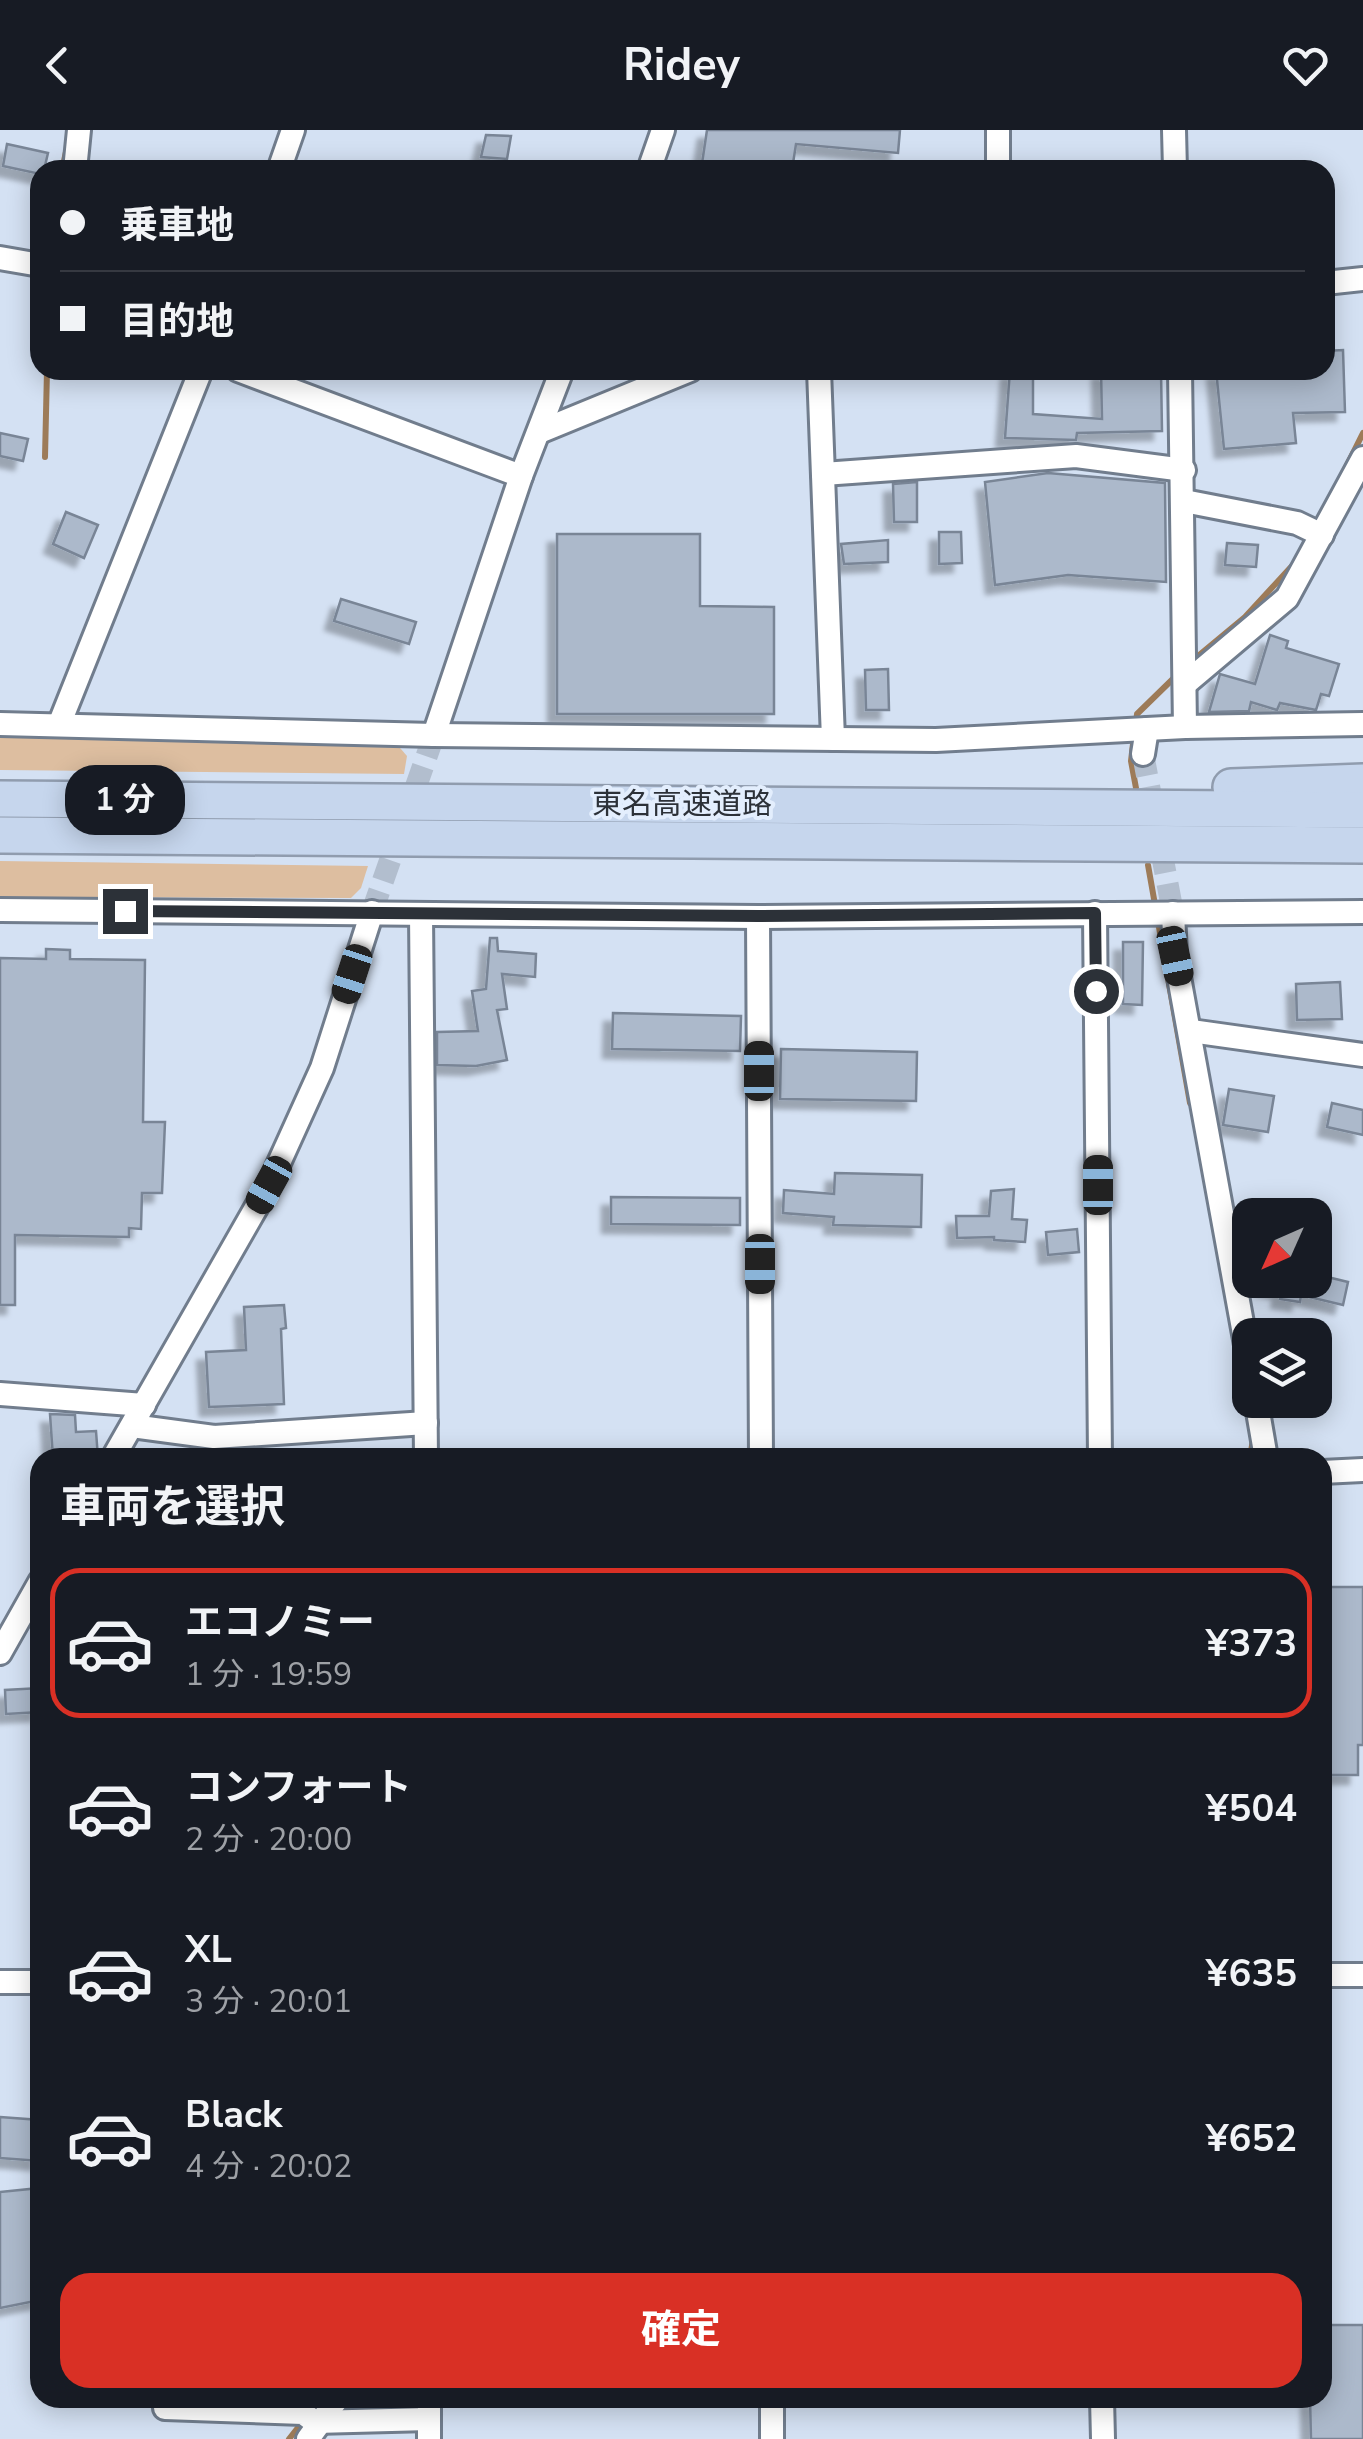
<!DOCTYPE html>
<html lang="ja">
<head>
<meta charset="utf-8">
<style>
  :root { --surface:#171b24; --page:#20242c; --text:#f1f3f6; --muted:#9ea1a6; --line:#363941; --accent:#d93025 }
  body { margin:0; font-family:"Nunito Sans","Noto Sans JP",sans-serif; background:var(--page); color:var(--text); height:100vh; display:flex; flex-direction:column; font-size:38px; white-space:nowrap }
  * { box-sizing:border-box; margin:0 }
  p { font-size:32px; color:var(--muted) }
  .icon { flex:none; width:55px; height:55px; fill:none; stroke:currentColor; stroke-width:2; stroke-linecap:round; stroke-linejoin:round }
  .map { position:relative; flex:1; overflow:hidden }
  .details { position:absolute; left:30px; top:1318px; width:1302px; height:960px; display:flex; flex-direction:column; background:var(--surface); border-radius:30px; box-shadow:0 5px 25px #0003 }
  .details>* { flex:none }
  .hud { position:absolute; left:30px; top:30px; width:1305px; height:220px; border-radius:30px; box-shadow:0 5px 25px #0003; display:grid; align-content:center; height:220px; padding:0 30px; background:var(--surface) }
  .needle { width:65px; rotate:225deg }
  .buttons { position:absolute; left:1232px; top:1068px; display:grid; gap:20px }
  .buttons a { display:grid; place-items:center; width:100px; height:100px; border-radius:20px; background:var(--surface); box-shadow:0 5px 25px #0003; font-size:50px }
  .end { position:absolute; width:45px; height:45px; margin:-22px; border:12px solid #2c3138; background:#fff; box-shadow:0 0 0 5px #fff }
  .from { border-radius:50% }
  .bubble { position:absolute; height:70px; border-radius:30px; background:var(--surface); box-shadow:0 5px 25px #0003; font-size:32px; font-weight:700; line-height:70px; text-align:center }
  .car { position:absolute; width:30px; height:60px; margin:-30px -15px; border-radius:12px; box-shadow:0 0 8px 2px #0007; background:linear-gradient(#222 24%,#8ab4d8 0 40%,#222 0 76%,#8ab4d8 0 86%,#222 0) }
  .hud b { display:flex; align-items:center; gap:35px; height:95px; font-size:38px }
  .hud b+b { border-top:2px solid var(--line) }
  .hud i { width:25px; height:25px; background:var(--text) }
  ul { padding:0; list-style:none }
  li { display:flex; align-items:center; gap:30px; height:150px; margin:0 20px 15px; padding:0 10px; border:5px solid transparent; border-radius:30px }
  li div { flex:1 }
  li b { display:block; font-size:38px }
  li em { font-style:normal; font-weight:700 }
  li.active { border-color:var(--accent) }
  li>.icon { width:90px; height:90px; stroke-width:1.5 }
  h2 { padding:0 30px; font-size:45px; line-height:120px }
  .primary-button { display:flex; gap:20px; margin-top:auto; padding:20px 30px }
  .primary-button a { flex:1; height:115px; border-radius:30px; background:var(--accent); color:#fff; font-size:40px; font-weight:700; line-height:115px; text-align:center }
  header { display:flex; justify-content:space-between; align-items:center; height:130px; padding:0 30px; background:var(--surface); font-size:45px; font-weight:700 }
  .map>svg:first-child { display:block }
  .green { fill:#ddbea0 }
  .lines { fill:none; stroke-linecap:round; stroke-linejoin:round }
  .stream { stroke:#9d7b58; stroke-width:6 }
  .building { fill:#acb9cb; stroke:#798596; stroke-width:2.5; filter:url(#shadow) }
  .minor-tunnel { stroke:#b2bece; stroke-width:22; stroke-dasharray:22 11; stroke-linecap:butt }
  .minor-casing { stroke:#717d8d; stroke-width:28 }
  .highway-casing { stroke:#909cae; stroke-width:40 }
  .minor { stroke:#fff; stroke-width:22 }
  .highway { stroke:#c6d6ed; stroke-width:35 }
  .route { stroke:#2c3138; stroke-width:12 }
  .labels { text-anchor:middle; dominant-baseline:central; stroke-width:8; stroke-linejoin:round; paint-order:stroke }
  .street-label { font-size:30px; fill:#2c3138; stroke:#e3eefd }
</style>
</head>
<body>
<header><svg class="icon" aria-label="back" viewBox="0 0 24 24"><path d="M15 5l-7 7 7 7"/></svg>Ridey<svg class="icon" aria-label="heart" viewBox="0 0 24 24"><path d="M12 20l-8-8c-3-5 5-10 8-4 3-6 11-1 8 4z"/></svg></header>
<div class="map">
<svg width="1363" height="2309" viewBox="0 0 1363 2309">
  <defs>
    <filter id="shadow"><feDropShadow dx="-9" dy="9" stdDeviation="2.5" flood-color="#0004"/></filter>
  </defs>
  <rect width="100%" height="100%" fill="#d4e1f3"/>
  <g class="green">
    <path d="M0,605l394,6 13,15 -3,18 -404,-4z"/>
    <path d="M0,731l368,5 -7,22 -10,10 -351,-1z"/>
  </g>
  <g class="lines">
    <g class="stream">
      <path d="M62,40l4,-18"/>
      <path d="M45,327l2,-87"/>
      <path d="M1343,343l20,-40"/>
      <path d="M1192,531l53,-44 46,-50"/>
      <path d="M1136,592l1,-8 42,-41"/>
      <path d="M1134,605l-3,26 5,27"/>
      <path d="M1148,735l42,238"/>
      <path d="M1243,1240l5,32"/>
      <path d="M1250,1328l3,-19"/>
      <path d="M312,2281l10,-13"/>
      <path d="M289,2309l15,-19"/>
    </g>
  </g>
  <g class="building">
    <path d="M707,0h193l-2,23 -102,-9 -4,26h-91z"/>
    <path d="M486,5l25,1 -4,23 -26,-2z"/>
    <path d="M7,14l41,9 -4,17 -4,4 -37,-8z"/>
    <path d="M1343,220l2,62 -52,1 3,30 -72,6 -8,-79h109v-19z"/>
    <path d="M1010,240h23v44l69,5 -1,-49h60l1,61 -85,2 -1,7 -71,-2z"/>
    <path d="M0,303l28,6 -5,22 -23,-5z"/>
    <path d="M1048,343l117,10 1,99 -98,-7 -73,10 -10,-103z"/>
    <path d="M917,352v40h-23l-1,-38z"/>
    <path d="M66,382l32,13 -14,33 -31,-14z"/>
    <path d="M939,402h22l1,31 -23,1z"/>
    <path d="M557,404h143v72l74,1v107h-217z"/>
    <path d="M888,410v22l-44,2 -3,-20z"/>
    <path d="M1227,413l31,2 -2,22 -31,-2z"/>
    <path d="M341,469l75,23 -7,22 -75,-23z"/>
    <path d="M1270,505l18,6 -2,7 53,16 -10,32 -8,-2 -5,16 -36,-7 -3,7 -26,-8 -2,9 -40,1 11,-38 35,10z"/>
    <path d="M888,539l1,41h-23l-1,-40z"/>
    <path d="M490,808h7l1,13 38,3 -1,23 -33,-3 5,35 -10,1 10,50 -31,6 -39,-1v-33l41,-1 -6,-40 14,-2z"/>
    <path d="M1123,812h20l-1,63 -19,-1z"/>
    <path d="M46,819l24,1v9l75,1 -2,162h22l-3,71h-20l-1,36 -12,-1v9l-114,-2v70h-15v-347l46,1z"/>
    <path d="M1340,852l2,37 -45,1 -1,-36z"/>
    <path d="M613,883l128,3 -1,35 -128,-2z"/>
    <path d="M781,919l136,3 -1,49 -136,-2z"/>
    <path d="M1229,959l45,7 -6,36 -45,-7z"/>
    <path d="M1332,973l31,7v25l-36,-8z"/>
    <path d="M835,1043l87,2 -1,52 -88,-2 1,-8 -51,-4 1,-23 50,4z"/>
    <path d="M1014,1059l-2,30 15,1 -2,22 -31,-2v-3l-37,1 -1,-22h33l2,-25z"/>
    <path d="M611,1067l129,1v27l-129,-1z"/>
    <path d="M1077,1099l2,23 -31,3 -2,-23z"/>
    <path d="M1315,1144l33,8 -5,23 -42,-10 -1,7 -20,-3 2,-9 -18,-4 1,-6h50z"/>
    <path d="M284,1175l2,23 -5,1 3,75 -75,3 -3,-55 40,-2 -2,-43z"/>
    <path d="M50,1284l25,1 1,17 20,-1 2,27h-45z"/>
    <path d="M1322,1457h41v158h-5v30h-36z"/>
    <path d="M40,1558v24l-34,2 -1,-24z"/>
    <path d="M0,1987l40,3v41l-40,-3z"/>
    <path d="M40,2058v112l-40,8v-116z"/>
    <path d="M1322,2195h41v114h-52l-1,-41h12z"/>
  </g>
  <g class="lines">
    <g class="minor-tunnel">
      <path d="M1143,624l30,159"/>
      <path d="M372,782l62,-177"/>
    </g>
    <g class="minor-casing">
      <g id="minor">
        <path d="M998,0v40"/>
        <path d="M1174,0l1,40"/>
        <path d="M75,40l4,-40"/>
        <path d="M279,40l14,-40"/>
        <path d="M649,40l14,-40"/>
        <path d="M0,128l40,7"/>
        <path d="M1325,153l38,-4"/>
        <path d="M238,240l283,106"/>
        <path d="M819,240l14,369"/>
        <path d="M1180,240l5,357"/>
        <path d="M539,302l151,-62"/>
        <path d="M823,344l253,-18 108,14"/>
        <path d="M1184,371l113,22 25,12"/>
        <path d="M1185,554l102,-86 76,-140"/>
        <path d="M0,594l434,11 502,5 249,-13 178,-3"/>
        <path d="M59,595l142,-355"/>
        <path d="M434,605l87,-259 41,-106"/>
        <path d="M1143,624l4,-25"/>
        <path d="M0,780l758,7 605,-5"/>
        <path d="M1095,783l5,545"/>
        <path d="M1173,783l2,42 75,412"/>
        <path d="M421,784l5,544"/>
        <path d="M758,787l3,541"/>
        <path d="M1191,901l172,24"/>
        <path d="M0,1264l144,11"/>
        <path d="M1256,1270l10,58"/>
        <path d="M132,1296l82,11 212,-14"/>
        <path d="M113,1328l156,-273 53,-117 50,-156"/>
        <path d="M1322,1342l41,-2"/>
        <path d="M0,1523l40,-71"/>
        <path d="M1322,1845h41"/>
        <path d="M0,1852h40"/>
        <path d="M165,2268v10l138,5 12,9 114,-3"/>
        <path d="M429,2268v41"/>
        <path d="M772,2268v41"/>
        <path d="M1102,2268l1,41"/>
        <path d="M308,2309l30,-41"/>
      </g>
    </g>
    <g class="highway-casing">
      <g id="highway">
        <path d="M1231,657l132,-5"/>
        <path d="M0,669l1363,11"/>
        <path d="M0,705l1363,10"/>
      </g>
    </g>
    <use href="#minor" class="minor"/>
    <use href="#highway" class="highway"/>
  </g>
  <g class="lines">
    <path class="route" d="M125,781l633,5 337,-3 1,78"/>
  </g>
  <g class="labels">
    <g class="street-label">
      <text x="682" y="674">東名高速道路</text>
    </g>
  </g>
</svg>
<div class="buttons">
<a><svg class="needle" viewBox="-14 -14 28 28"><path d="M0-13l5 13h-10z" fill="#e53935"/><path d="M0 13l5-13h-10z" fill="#9ea1a6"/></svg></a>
<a><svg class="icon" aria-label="layers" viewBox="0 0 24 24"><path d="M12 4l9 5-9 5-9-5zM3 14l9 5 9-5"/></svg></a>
</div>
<i class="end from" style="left:1096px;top:861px"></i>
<i class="end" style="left:125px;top:781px"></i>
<div class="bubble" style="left:65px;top:635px;width:120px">1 分</div>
<i class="car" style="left:1175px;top:826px;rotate:168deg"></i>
<i class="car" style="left:352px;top:844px;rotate:198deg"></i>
<i class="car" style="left:759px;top:941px;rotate:0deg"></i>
<i class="car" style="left:269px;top:1055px;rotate:209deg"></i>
<i class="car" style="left:1098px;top:1055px;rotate:0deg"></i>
<i class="car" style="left:760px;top:1134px;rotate:180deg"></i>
<div class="hud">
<b><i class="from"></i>乗車地</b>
<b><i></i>目的地</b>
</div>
<section class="details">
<h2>車両を選択</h2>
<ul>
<li class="active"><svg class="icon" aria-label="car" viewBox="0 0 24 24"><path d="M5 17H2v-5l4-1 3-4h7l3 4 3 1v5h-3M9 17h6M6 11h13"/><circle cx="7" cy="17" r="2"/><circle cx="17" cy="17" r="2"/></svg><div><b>エコノミー</b><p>1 分 · 19:59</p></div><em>¥373</em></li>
<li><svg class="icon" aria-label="car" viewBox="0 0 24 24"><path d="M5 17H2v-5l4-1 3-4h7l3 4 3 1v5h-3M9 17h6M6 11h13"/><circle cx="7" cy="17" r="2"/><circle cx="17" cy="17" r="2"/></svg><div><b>コンフォート</b><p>2 分 · 20:00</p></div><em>¥504</em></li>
<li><svg class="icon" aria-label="car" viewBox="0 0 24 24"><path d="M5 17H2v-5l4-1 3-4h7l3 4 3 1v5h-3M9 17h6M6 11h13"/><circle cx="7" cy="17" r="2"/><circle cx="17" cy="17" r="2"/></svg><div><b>XL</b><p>3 分 · 20:01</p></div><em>¥635</em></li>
<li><svg class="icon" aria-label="car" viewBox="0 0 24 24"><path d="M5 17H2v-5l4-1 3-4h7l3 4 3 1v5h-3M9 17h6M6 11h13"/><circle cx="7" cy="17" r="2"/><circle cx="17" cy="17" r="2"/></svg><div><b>Black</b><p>4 分 · 20:02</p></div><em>¥652</em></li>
</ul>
<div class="primary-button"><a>確定</a></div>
</section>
</div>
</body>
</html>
